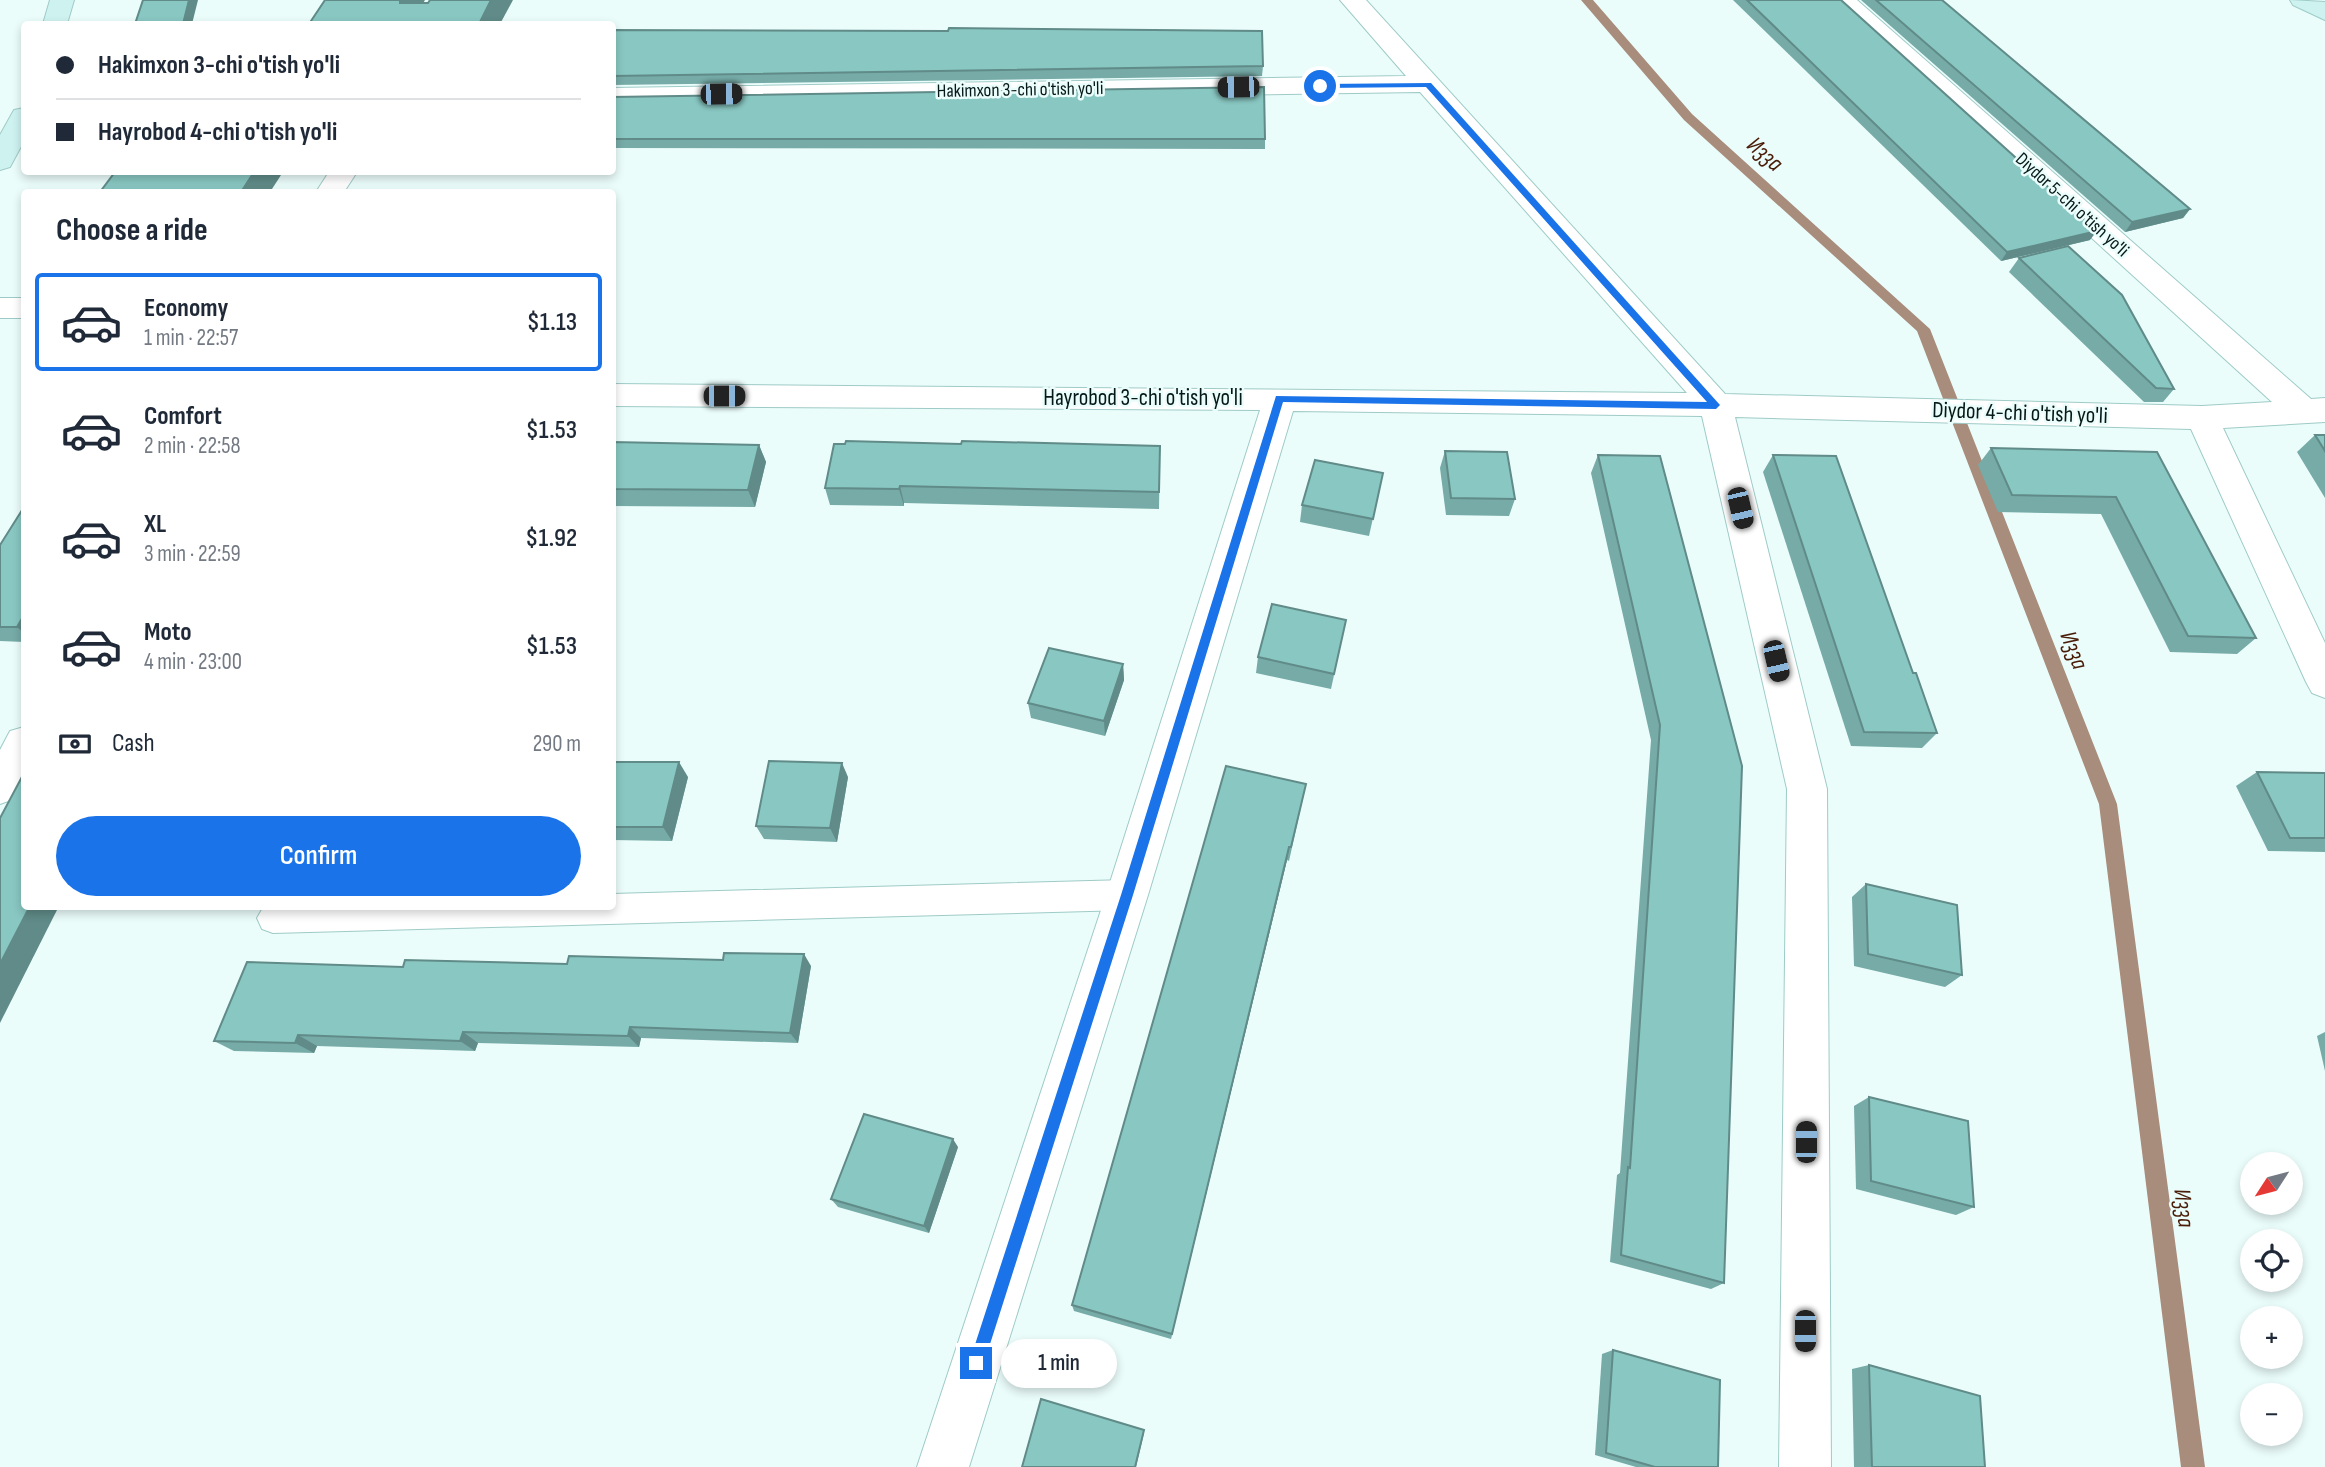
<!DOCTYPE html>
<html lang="en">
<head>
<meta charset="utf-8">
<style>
  :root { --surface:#fff; --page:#f2f2f3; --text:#1f2937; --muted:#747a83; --line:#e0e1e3; --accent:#1a73e8 }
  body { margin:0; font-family:"Sofia Sans Condensed",sans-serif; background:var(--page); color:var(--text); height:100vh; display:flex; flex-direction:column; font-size:26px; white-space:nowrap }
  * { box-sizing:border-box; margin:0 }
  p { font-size:23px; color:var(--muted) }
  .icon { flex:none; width:38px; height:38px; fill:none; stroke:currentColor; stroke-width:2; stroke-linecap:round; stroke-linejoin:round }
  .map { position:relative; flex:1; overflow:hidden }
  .side { position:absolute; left:21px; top:189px; width:595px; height:721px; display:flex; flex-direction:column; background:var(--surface); border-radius:7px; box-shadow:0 4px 10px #0003 }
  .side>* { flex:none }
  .top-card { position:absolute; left:21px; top:21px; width:595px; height:154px; border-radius:7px; box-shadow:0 4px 10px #0003; display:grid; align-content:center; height:154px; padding:0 35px; background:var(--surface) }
  .needle { width:46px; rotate:234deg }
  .buttons { position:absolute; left:2240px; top:1152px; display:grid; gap:14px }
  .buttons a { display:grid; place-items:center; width:63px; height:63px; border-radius:50%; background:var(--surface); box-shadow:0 4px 10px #0003; font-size:35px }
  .end { position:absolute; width:32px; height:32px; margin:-16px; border:9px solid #1a73e8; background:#fff; box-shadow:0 0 0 4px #fff }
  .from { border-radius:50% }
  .bubble { position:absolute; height:49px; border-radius:24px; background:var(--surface); box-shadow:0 4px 10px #0003; font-size:23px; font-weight:600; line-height:49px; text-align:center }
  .car { position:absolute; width:21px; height:42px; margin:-21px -10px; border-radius:9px; box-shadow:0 0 5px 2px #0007; background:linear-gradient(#222 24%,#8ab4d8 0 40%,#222 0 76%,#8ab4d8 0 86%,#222 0) }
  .top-card b { display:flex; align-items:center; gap:24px; height:66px; font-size:26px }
  .top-card b+b { border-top:2px solid var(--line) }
  .top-card i { width:18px; height:18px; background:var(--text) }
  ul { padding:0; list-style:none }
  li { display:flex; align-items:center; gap:21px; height:98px; margin:0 14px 10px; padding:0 21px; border:4px solid transparent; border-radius:7px }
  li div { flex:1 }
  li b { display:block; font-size:26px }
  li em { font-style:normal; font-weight:600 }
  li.active { border-color:var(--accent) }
  li>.icon { width:63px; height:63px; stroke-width:1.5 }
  h2 { padding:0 35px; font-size:32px; line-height:84px }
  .pay { display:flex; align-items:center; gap:18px; height:77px; padding:0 35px; font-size:26px }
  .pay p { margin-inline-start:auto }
  .action { display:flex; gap:14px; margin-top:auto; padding:14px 35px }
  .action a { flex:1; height:80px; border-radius:42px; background:var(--accent); color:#fff; font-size:28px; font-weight:600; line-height:80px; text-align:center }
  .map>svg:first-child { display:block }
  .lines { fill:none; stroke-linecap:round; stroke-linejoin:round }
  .stream { fill:#a88c7c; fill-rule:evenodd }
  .lane-casing { stroke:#9ecbc7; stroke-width:2 }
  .street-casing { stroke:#9ecbc7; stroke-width:2 }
  .secondary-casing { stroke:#9ecbc7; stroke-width:2 }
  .lane { fill:#fff; fill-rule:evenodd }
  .street { fill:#fff; fill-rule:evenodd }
  .secondary { fill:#cef2f0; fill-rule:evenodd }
  .wall { fill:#76aba7 }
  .shaded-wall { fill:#608b88 }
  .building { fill:#89c7c2; stroke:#608b88; stroke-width:2 }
  .route { fill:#1a73e8 }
  .labels { text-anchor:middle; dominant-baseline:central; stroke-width:5; stroke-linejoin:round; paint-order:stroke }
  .far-street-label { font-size:19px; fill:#061817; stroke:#ebfdfb }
  .street-label { font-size:23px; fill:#061817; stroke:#ebfdfb }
  .water-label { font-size:24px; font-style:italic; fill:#4a1d08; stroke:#ebfdfb }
</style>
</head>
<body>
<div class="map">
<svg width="2325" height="1467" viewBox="0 0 2325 1467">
  <rect width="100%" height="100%" fill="#ebfdfb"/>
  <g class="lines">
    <path class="stream" d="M1581,0h12l99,114 238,215 187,475 88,663h-24l-82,-663 -182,-473 -233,-211z"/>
    <g class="lane-casing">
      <path id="lane" d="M1127,880l11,5 5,10 -5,10 -11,5 -854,23 -11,-4 -5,-11 7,-12h348v-12z"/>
    </g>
    <g class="street-casing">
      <g id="street">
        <path d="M1340,0h26l359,394 477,12 70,-4 -442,-402h27l454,399 14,-1v24l-102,6 102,215v55l-13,-5 -6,-11 -115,-253 -456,-12 92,372 4,678h-52l8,-678 -85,-373 -409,-5 -145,484 -179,572h-52l189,-572 154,-485 -648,-4v-22l1075,9 -267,-301 -808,12v-16l794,-12z"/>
        <path d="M329,172h28l-13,20h-28z"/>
        <rect x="0" y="298" width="24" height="20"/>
        <path d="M24,727v52l-10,20 -14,5v-54l10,-19z"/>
      </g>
    </g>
    <g class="secondary-casing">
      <g id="secondary">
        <path d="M50,0h24l-7,24h-24z"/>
        <path d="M2290,0l35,2v18l-32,-15z"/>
        <path d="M24,108v33l-14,26 -10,3v-35l14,-25z"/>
      </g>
    </g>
    <use href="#lane" class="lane"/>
    <use href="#street" class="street"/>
    <use href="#secondary" class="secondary"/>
  </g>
  <g class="wall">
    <path d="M1733,0h108l249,240 -89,21z"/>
    <path d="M1861,0h81l248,209 -7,9 -58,14z"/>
    <path d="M612,30l651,36 -1,10 -650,9z"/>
    <path d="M612,97l653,42v10l-653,-1z"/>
    <path d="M2019,258l155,131 -11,13h-19l-135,-130z"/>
    <path d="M2315,435h10v63l-28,-46z"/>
    <path d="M612,442l147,3 7,17 -11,45 -143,-1z"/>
    <path d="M961,444l199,2 -1,63 -255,-6v3l-74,-1 -5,-17z"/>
    <path d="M1991,448l166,4 99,186 -19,16 -67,-2 -69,-138 -103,-2 -20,-47z"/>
    <path d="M1445,451l70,48 -6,17 -63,-1 -6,-47z"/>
    <path d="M1598,455l62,1 64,827 -13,6 -101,-27 7,-87 3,-2 31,-433 -60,-267z"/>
    <path d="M1773,455l140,218 24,60 -15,15 -71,-2 -88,-274z"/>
    <path d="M1383,473l-14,63 -69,-14 2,-17z"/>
    <path d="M24,507v135l-24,-1v-96z"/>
    <path d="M1346,620l-15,69 -75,-16 2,-16z"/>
    <path d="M1123,664l1,16 -19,56 -74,-18 -3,-15z"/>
    <path d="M612,762l76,15 -16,64 -60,-1z"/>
    <path d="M2257,772l68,1v79l-57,-1 -32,-65z"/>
    <path d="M848,777l-11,65 -73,-3 -8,-13z"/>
    <path d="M1303,798l-14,63 -2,-1 -116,479 -97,-28 -2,-6z"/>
    <path d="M1866,884l96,91 -17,12 -91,-21 -2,-69z"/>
    <path d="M567,964l244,2 -13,77 -157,-5 -2,9 -161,-4 -3,8 -158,-5 -3,7 -80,-2 -20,-10 189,-74z"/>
    <path d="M2325,1032v39l-8,-35z"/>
    <path d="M1869,1097l105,110 -18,8 -100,-26 -2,-83z"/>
    <path d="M958,1147l-29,86 -91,-26 -7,-8z"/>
    <path d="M1613,1350l105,117h-82l-41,-12 7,-101z"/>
    <path d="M1869,1365l116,102h-131l-2,-98z"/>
  </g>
  <g class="shaded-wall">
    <path d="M189,0h9l-6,24h-9z"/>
    <path d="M399,0h26l-14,23 -11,-20z"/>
    <path d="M491,0h22l-13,24h-21z"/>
    <path d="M254,172h29l-13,20h-29z"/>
    <path d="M2190,209l-7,9 -58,14 7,-10z"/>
    <path d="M2097,231l-7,9 -89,21 6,-9z"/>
    <path d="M759,445l7,17 -11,45 -7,-17z"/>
    <path d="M900,486l4,17v3l-5,-17z"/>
    <path d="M24,615v18l-7,-6z"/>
    <path d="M1123,664l1,16 -19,56 -1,-15z"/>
    <path d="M679,762l9,15 -16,64 -9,-14z"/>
    <path d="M842,763l6,14 -11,65 -7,-14z"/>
    <path d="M1289,847l-2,13 -116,479 1,-5z"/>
    <path d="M30,906h29l-59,117v-59z"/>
    <path d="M804,954l7,12 -13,77 -8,-10z"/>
    <path d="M630,1027l11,11 -2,9 -11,-11z"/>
    <path d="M463,1032l15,11 -3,8 -15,-10z"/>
    <path d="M298,1035l19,11 -3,7 -19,-10z"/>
    <path d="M953,1139l5,8 -29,86 -5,-7z"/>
    <path d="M1144,1430v3l-8,34h-1z"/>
  </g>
  <g class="building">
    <path d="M143,0h46l-6,24h-48z"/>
    <path d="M325,0h75v3h28l2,-3h61l-12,24h-170z"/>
    <path d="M1747,0h94l256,231 -90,21z"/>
    <path d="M1876,0h66l248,209 -58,13z"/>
    <path d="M949,28l313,3 1,35 -651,10v-46l336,1z"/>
    <path d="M1264,87l1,52h-653v-42z"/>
    <path d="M115,172h139l-13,20h-141z"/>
    <path d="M2068,246l54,49 52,94 -18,-1 -137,-130z"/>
    <path d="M2315,435h10v16z"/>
    <path d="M846,441l115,3 1,-3 198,5 -1,46 -259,-6 -1,3 -74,-1 9,-44h11z"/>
    <path d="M612,442l147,3 -11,45 -136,-1z"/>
    <path d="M1991,448l166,4 99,186 -68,-2 -72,-139 -104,-2z"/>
    <path d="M1445,451l62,1 8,47 -64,-1z"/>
    <path d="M1598,455l62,1 82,310 -18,517 -103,-28 7,-88 2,1 30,-443z"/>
    <path d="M1773,455l63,1 77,217h3l21,60 -73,-1z"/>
    <path d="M1315,460l68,13 -10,46 -71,-14z"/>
    <path d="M24,507v108l-7,12h-17v-82z"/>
    <path d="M1272,604l74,16 -12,54 -76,-17z"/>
    <path d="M1049,648l74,16 -19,57 -76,-18z"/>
    <path d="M769,761l73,2 -12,65 -74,-2z"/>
    <path d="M612,762h67l-16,65h-51z"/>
    <path d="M1226,766l80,18 -15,63h-2l-117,487 -100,-29z"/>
    <path d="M2257,772l68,1v65h-35z"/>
    <path d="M24,773v133h6l-30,58v-146z"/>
    <path d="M1866,884l91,21 5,70 -94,-21z"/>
    <path d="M724,953l80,1 -14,79 -160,-6 -2,9 -165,-4 -3,9 -162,-6 -3,8 -81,-2 33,-79 156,5 2,-7 162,4 2,-8 154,4z"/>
    <path d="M1869,1097l99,24 6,86 -103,-26z"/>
    <path d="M864,1114l89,25 -29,87 -93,-27z"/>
    <path d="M1613,1350l107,30 -2,87h-63l-49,-14z"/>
    <path d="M1869,1365l111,31 5,71h-113z"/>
    <path d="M1041,1399l103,31 -9,37h-113z"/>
  </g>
  <path class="route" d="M1431,83l289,322 -4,4 -433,-7 -150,493 -149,468 -2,5 -6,2 -5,-2 -2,-5 152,-468 155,-499 431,6 -281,-315 -106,1 -4,-2 4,-2z"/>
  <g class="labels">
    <g class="far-street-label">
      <text transform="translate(1020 90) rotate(-1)">Hakimxon 3-chi o'tish yo'li</text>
      <text transform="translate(2072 205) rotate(42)">Diydor 5-chi o'tish yo'li</text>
    </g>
    <g class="street-label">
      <text x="1143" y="398">Hayrobod 3-chi o'tish yo'li</text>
      <text transform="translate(2020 413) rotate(2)">Diydor 4-chi o'tish yo'li</text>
    </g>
    <g class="water-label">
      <text transform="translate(1765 154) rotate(42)">Изза</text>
      <text transform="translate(2074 650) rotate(69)">Изза</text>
      <text transform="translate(2184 1208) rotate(83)">Изза</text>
    </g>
  </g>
</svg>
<div class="buttons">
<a><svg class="needle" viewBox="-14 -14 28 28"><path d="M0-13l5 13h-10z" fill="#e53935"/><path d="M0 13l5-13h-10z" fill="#747a83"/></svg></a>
<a><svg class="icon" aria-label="locate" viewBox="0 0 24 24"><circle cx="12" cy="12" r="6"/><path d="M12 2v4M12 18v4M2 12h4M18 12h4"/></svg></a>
<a>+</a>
<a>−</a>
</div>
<i class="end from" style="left:1320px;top:86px"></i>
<i class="end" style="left:976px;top:1363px"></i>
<div class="bubble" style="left:1001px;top:1339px;width:116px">1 min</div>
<i class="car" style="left:1238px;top:87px;rotate:269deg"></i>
<i class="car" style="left:721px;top:94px;rotate:89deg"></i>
<i class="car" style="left:724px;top:396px;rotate:90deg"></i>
<i class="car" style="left:1740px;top:508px;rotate:167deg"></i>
<i class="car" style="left:1776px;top:661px;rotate:167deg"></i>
<i class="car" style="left:1806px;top:1142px;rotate:0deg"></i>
<i class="car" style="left:1805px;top:1331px;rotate:180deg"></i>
<div class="top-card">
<b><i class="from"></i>Hakimxon 3-chi o'tish yo'li</b>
<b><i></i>Hayrobod 4-chi o'tish yo'li</b>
</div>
<section class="side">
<h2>Choose a ride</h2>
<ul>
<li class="active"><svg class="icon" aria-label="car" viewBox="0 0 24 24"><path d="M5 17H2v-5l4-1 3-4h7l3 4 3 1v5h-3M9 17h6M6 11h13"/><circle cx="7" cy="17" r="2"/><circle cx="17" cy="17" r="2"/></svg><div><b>Economy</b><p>1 min · 22:57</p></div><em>$1.13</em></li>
<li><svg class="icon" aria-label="car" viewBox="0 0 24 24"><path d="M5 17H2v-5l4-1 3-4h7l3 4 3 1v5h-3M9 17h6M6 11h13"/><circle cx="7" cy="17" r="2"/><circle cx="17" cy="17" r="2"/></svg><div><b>Comfort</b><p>2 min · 22:58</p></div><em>$1.53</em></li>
<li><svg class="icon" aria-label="car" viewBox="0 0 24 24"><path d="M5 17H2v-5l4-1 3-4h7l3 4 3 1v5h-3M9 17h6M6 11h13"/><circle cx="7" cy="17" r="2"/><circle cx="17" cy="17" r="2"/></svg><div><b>XL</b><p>3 min · 22:59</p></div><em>$1.92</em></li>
<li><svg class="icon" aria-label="car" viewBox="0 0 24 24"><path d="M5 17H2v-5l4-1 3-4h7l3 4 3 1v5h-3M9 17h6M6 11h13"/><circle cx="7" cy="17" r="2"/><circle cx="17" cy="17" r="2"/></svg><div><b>Moto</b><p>4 min · 23:00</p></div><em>$1.53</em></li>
</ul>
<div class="pay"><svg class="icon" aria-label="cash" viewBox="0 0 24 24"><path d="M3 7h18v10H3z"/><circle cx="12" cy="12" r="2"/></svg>Cash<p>290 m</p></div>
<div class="action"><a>Confirm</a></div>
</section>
</div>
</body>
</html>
